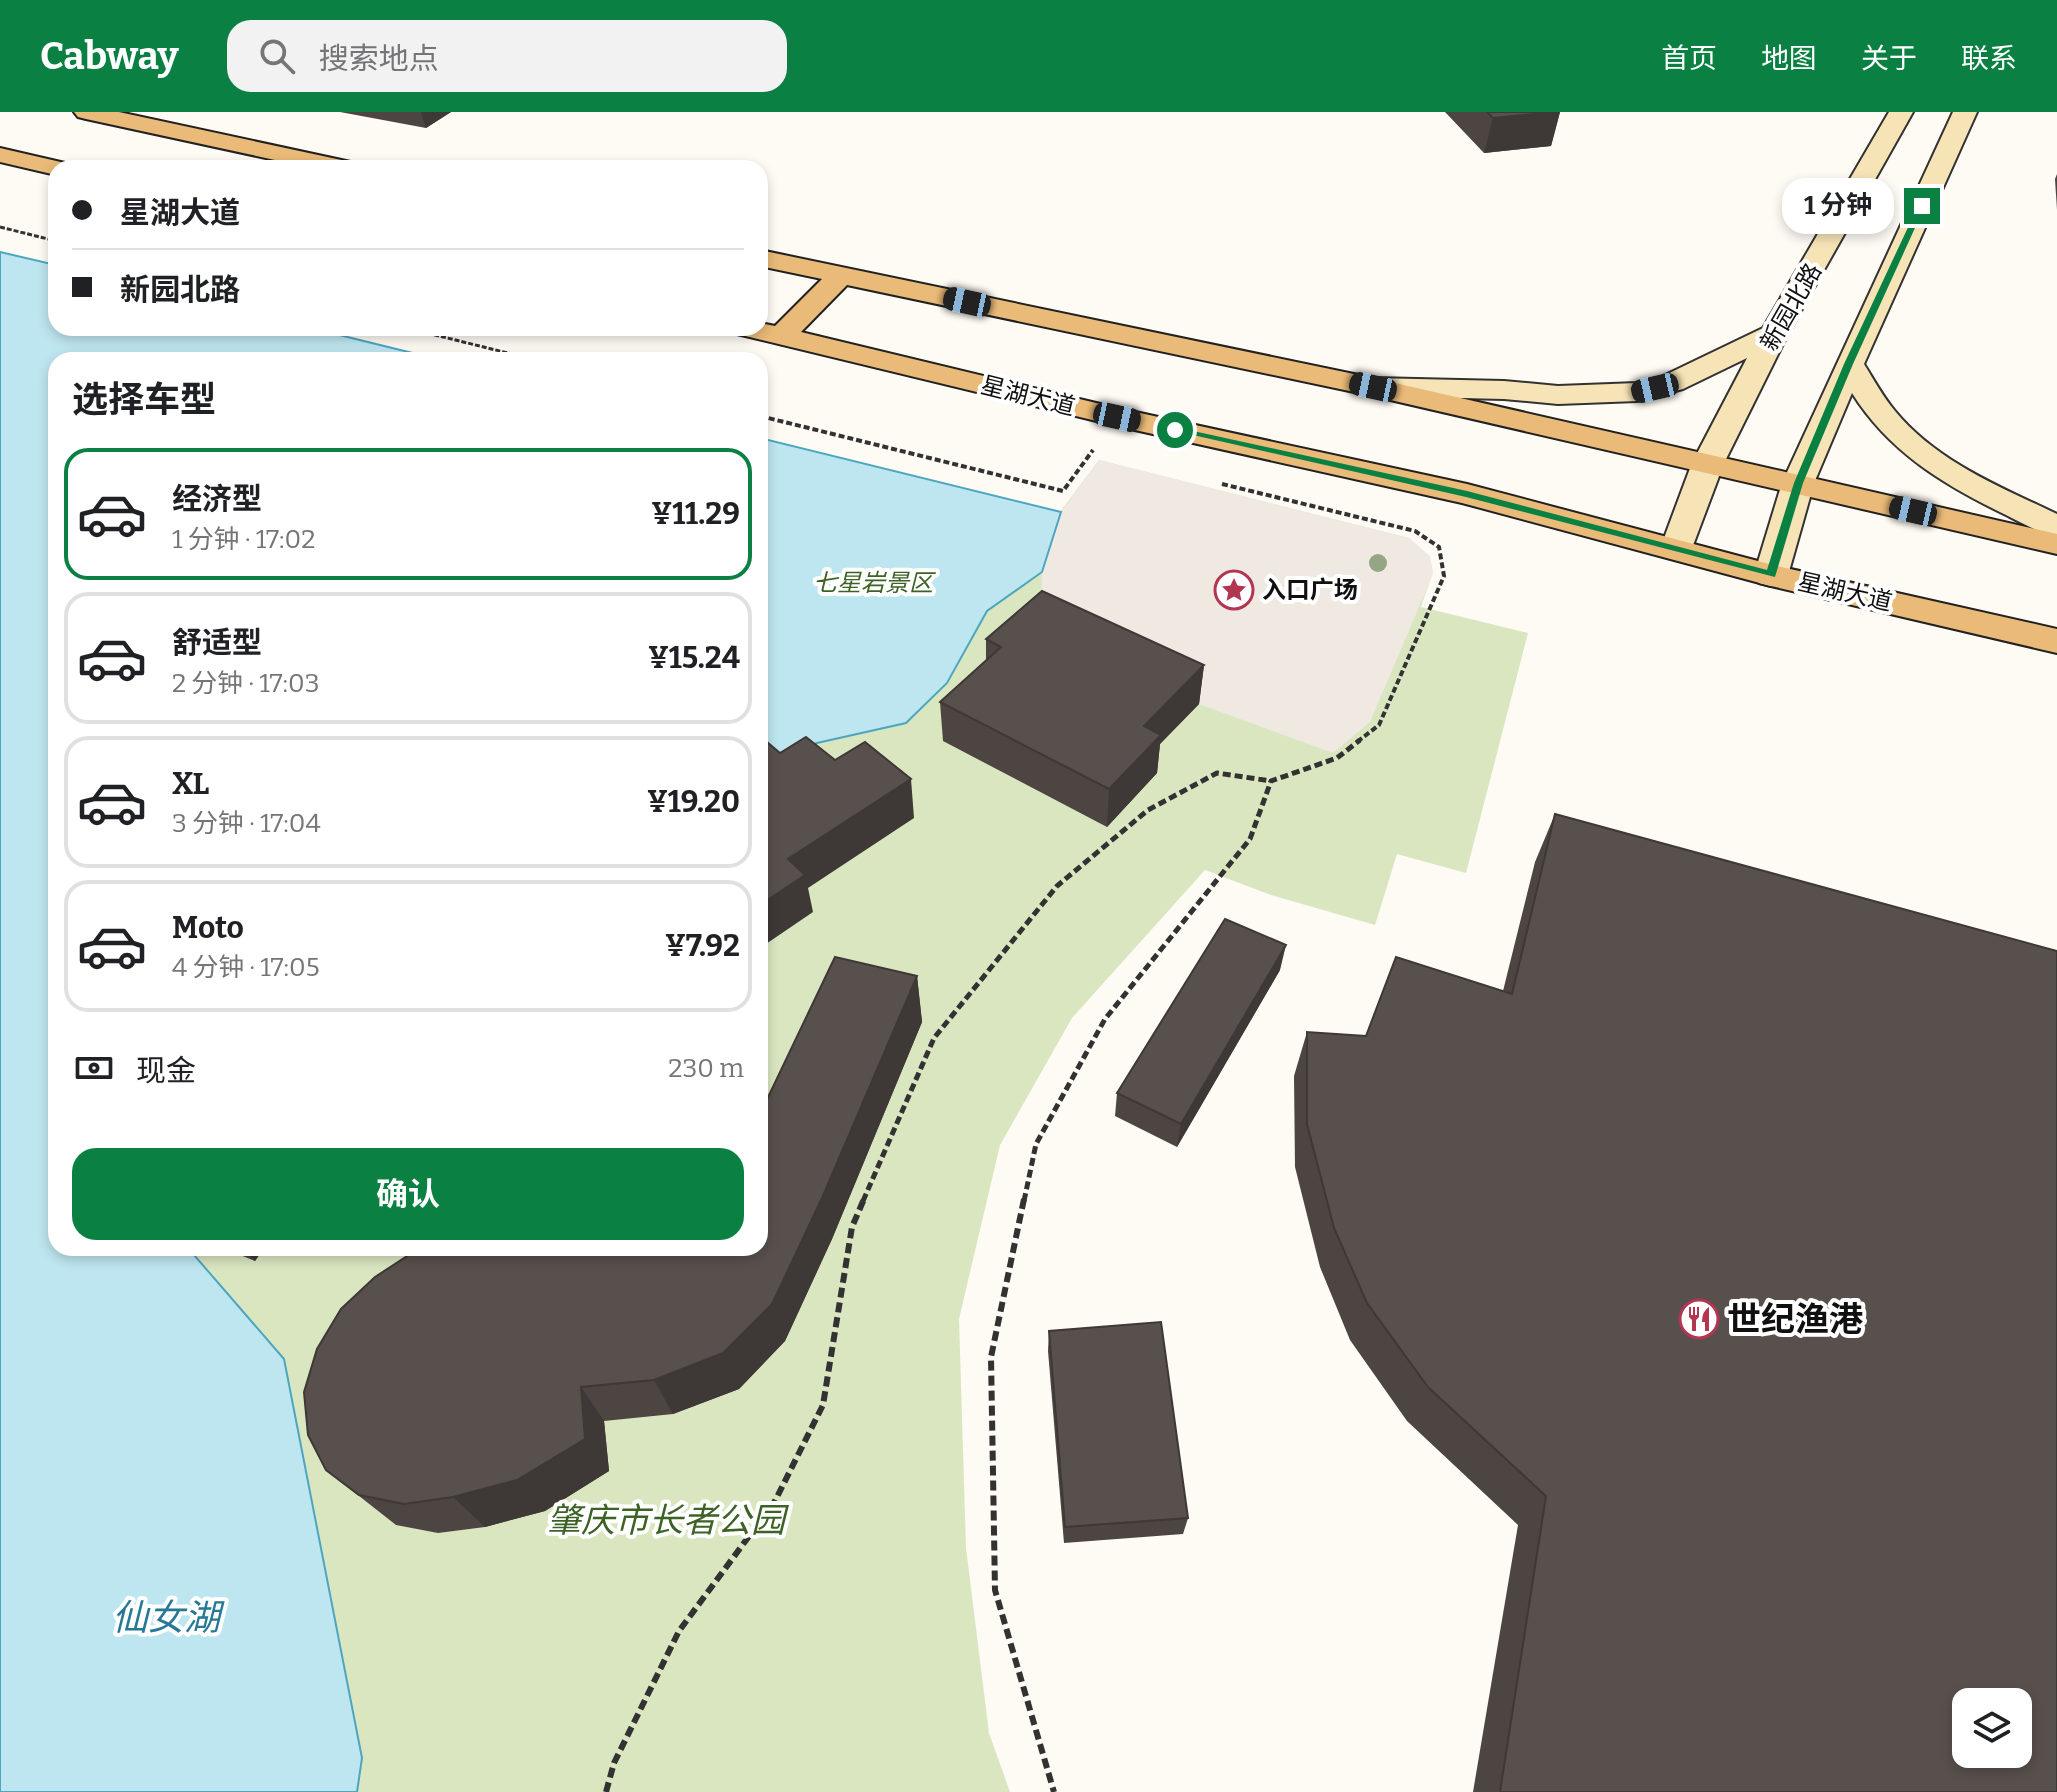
<!DOCTYPE html>
<html lang="zh">
<head>
<meta charset="utf-8">
<style>
  :root { --surface:#fff; --page:#f2f2f2; --text:#202124; --muted:#757577; --line:#e0e0e0; --accent:#0b8043 }
  body { margin:0; font-family:Bitter,"Noto Sans SC",serif; background:var(--page); color:var(--text); height:100vh; display:flex; flex-direction:column; font-size:30px; white-space:nowrap }
  * { box-sizing:border-box; margin:0 }
  p { font-size:26px; color:var(--muted) }
  .icon { flex:none; width:44px; height:44px; fill:none; stroke:currentColor; stroke-width:2; stroke-linecap:round; stroke-linejoin:round }
  .map { position:relative; flex:1; overflow:hidden }
  .sheet { position:absolute; left:48px; top:240px; width:720px; height:904px; display:flex; flex-direction:column; background:var(--surface); border-radius:24px; box-shadow:0 4px 12px #0003 }
  .sheet>* { flex:none }
  .hud { position:absolute; left:48px; top:48px; width:720px; height:176px; border-radius:24px; box-shadow:0 4px 12px #0003; display:grid; align-content:center; height:176px; padding:0 24px; background:var(--surface) }
  .controls { position:absolute; left:1952px; top:1576px; display:grid; gap:16px }
  .controls a { display:grid; place-items:center; width:80px; height:80px; border-radius:16px; background:var(--surface); box-shadow:0 4px 12px #0003; font-size:40px }
  .end { position:absolute; width:36px; height:36px; margin:-18px; border:10px solid #0b8043; background:#fff; box-shadow:0 0 0 4px #fff }
  .from { border-radius:50% }
  .bubble { position:absolute; height:56px; border-radius:24px; background:var(--surface); box-shadow:0 4px 12px #0003; font-size:26px; font-weight:700; line-height:56px; text-align:center }
  .car { position:absolute; width:24px; height:48px; margin:-24px -12px; border-radius:10px; box-shadow:0 0 6px 2px #0007; background:linear-gradient(#222 24%,#8ab4d8 0 40%,#222 0 76%,#8ab4d8 0 86%,#222 0) }
  .hud b { display:flex; align-items:center; gap:28px; height:76px; font-size:30px }
  .hud b+b { border-top:2px solid var(--line) }
  .hud i { width:20px; height:20px; background:var(--text) }
  ul { padding:0; list-style:none }
  li { display:flex; align-items:center; gap:24px; height:132px; margin:0 16px 12px; padding:0 8px; border:4px solid var(--line); border-radius:24px }
  li div { flex:1 }
  li b { display:block; font-size:30px }
  li em { font-style:normal; font-weight:700 }
  li.active { border-color:var(--accent) }
  li>.icon { width:72px; height:72px; stroke-width:1.5 }
  h2 { padding:0 24px; font-size:36px; line-height:96px }
  .pay { display:flex; align-items:center; gap:20px; height:88px; padding:0 24px; font-size:30px }
  .pay p { margin-inline-start:auto }
  .primary-button { display:flex; gap:16px; margin-top:auto; padding:16px 24px }
  .primary-button a { flex:1; height:92px; border-radius:24px; background:var(--accent); color:#fff; font-size:32px; font-weight:700; line-height:92px; text-align:center }
  header { display:flex; align-items:center; gap:48px; box-sizing:border-box; height:112px; padding:0 40px; background:var(--accent); color:#fff }
  header strong { font-size:38px }
  nav { display:flex; gap:44px; margin-inline-start:auto; font-size:28px }
  .search { width:560px; height:72px; background:var(--page); display:flex; align-items:center; gap:20px; box-sizing:border-box; padding:0 28px; border-radius:24px; color:var(--muted); font-size:30px }
  .map>svg:first-child { display:block }
  .green { fill:#dae6c0 }
  .plaza { fill:#efe9e2 }
  .water { fill:#bee6f0; stroke:#4da6bf; stroke-width:2 }
  .lines { fill:none; stroke-linecap:round; stroke-linejoin:round }
  .secondary-casing { stroke:#323232; stroke-width:4 }
  .primary-casing { stroke:#212121; stroke-width:4 }
  .path-far3 { stroke:#323232; stroke-width:3; stroke-dasharray:5 2; stroke-linecap:butt }
  .path-far2 { stroke:#323232; stroke-width:4; stroke-dasharray:6 3; stroke-linecap:butt }
  .path-far1 { stroke:#323232; stroke-width:5; stroke-dasharray:8 4; stroke-linecap:butt }
  .path { stroke:#323232; stroke-width:6; stroke-dasharray:10 5; stroke-linecap:butt }
  .secondary { fill:#f7e4b6; fill-rule:evenodd }
  .primary { fill:#eaba78; fill-rule:evenodd }
  .tree { fill:#94a683 }
  .wall { fill:#4c4542 }
  .shaded-wall { fill:#3e3836 }
  .building { fill:#58504d; stroke:#3e3836; stroke-width:2; fill-rule:evenodd }
  .route { fill:#0b8043 }
  .labels { text-anchor:middle; dominant-baseline:central; stroke-width:8; stroke-linejoin:round; paint-order:stroke }
  .far-street-label { font-size:24px; fill:#101010; stroke:#fff }
  .far-park-label { font-size:24px; font-style:italic; fill:#3d6226; stroke:#fff }
  .far-poi-label { font-size:24px; font-weight:bold; fill:#101010; stroke:#fff; text-anchor:start }
  .near-poi-label { font-size:34px; font-weight:bold; fill:#101010; stroke:#fff; text-anchor:start }
  .near-park-label { font-size:34px; font-style:italic; fill:#3d6226; stroke:#fff }
  .near-water-label { font-size:36px; font-style:italic; fill:#267995; stroke:#fff }
</style>
</head>
<body>
<header>
<strong>Cabway</strong>
<div class="search"><svg class="icon" aria-label="search" viewBox="0 0 24 24"><circle cx="10" cy="10" r="6"/><path d="M15 15l6 6"/></svg>搜索地点</div>
<nav><a>首页</a><a>地图</a><a>关于</a><a>联系</a></nav>
</header>
<div class="map">
<svg width="2057" height="1680" viewBox="0 0 2057 1680">
  <rect width="100%" height="100%" fill="#fefaf4"/>
  <path class="green" d="M0,140l56,13v63h255l130,32h-385v888h704v-810l300,74 39,-52 310,78c34,29 24,31 12,69l107,26 -62,240 -69,-19 -22,71 -104,-30 -66,-25 -133,148 -72,127 -41,174 7,229 23,185 21,59h-1010z"/>
  <path class="plaza" d="M1099,348l310,78 21,18 3,18 -63,148 -37,31 -134,-49 -158,-74 1,-58 19,-60z"/>
  <g class="water">
    <path d="M0,140l56,13v63h255l130,32h-385v888h132l96,111 78,399 -5,34h-357z"/>
    <path d="M760,326l301,74 -19,60 -55,39 -40,72 -41,40 -89,20 -57,23z"/>
  </g>
  <g class="lines">
    <g class="secondary-casing">
      <g id="secondary">
        <path d="M1889,0h24l-125,222 -64,129 -35,93 -12,3 -12,-3 -5,-7 32,-86 55,-105 -64,31 -46,12 -79,3 -54,-5 -131,-3 -11,-3 -4,-6 4,-6 11,-3 131,3 54,5 79,-3 24,-6 102,-49z"/>
        <path d="M1953,0h24l-113,252c10,16 19,33 31,47 41,50 105,76 162,103v23c-18,-4 -35,-14 -51,-22 -62,-30 -117,-63 -154,-122l-38,90 -26,92 -5,8 -12,3 -12,-3 -5,-8 28,-92z"/>
      </g>
    </g>
    <g class="primary-casing">
      <g id="primary">
        <path d="M74,0h45l227,49 9,2 3,5h-46l-226,-49 -8,-2z"/>
        <path d="M0,36l65,15 3,5h-12v7l-56,-13z"/>
        <path d="M760,138l613,128 684,156v20l-684,-158 -526,-111 -46,47 316,76 350,76 306,81 284,64v24l-286,-67 -309,-83 -345,-77 -380,-92 -4,-6h27v-5l15,3 47,-47 -62,-13z"/>
      </g>
    </g>
    <g class="path-far3">
      <path d="M0,115l56,14"/>
      <path d="M407,216l129,32"/>
    </g>
    <g class="path-far2">
      <path d="M760,304l303,75 30,-41"/>
      <path d="M1222,372l193,47 24,16 5,29 -65,149 -22,17"/>
    </g>
    <g class="path-far1">
      <path d="M863,1089l71,-163 123,-152 91,-76 69,-37 54,8"/>
      <path d="M1024,1089l12,-57 69,-125 145,-180 21,-58 66,-23 23,-18"/>
    </g>
    <g class="path">
      <path d="M1024,1087l-33,158 4,233 59,202"/>
      <path d="M606,1680l8,-29 65,-132 96,-130 48,-96 29,-178 12,-28"/>
    </g>
    <use href="#secondary" class="secondary"/>
    <use href="#primary" class="primary"/>
  </g>
  <circle class="tree" cx="1378" cy="451" r="9"/>
  <g class="wall">
    <path d="M340,0h111l-25,16z"/>
    <path d="M1445,0h115l-9,34 -67,7z"/>
    <path d="M2057,62v36l-2,-31z"/>
    <path d="M986,527l218,26 -5,39 -39,40 -3,29 -50,54 -164,-86 -3,-39 46,-42z"/>
    <path d="M1555,702l502,978h-584l45,-267 -111,-104 -57,-81 -30,-73 -25,-100 -1,-91 13,-44 59,4 137,-45 32,-129z"/>
    <path d="M1280,858l-103,177 -62,-31 2,-23z"/>
    <path d="M917,864l5,46 -90,217 -47,102 -46,48 -66,25 -69,7 5,50 -64,40 -60,16 -47,6 -42,-8 -70,-55 434,-222z"/>
    <path d="M223,1136h41l-9,13z"/>
    <path d="M1049,1219l139,187 -5,16 -119,9 -16,-192z"/>
  </g>
  <g class="shaded-wall">
    <path d="M421,0h30l-25,16z"/>
    <path d="M1553,0h7l-9,34 -67,7 9,-35z"/>
    <path d="M1204,553l-5,39 -39,40 -3,29 -50,54 2,-38 35,-63z"/>
    <path d="M911,667l3,39 -106,70 5,24 -50,34 -3,-11v-30l28,-46z"/>
    <path d="M1286,833l-6,25 -103,177 4,-23z"/>
    <path d="M917,864l5,46 -90,217 -47,102 -46,48 -66,25 -19,-34z"/>
    <path d="M242,1136h22l-9,13z"/>
    <path d="M581,1275l23,34 5,50 -64,40 -60,16 -32,-30z"/>
  </g>
  <g class="building">
    <path d="M1487,0h66l-60,6z"/>
    <path d="M1042,479l162,74 -60,61 17,9 -52,54 -169,-87 61,-55 -15,-8z"/>
    <path d="M806,625l29,23 30,-18 46,37 -123,80 17,16 -45,30v-158l7,-5 13,11z"/>
    <path d="M1555,702l502,137v841h-557l46,-296 -118,-109 -61,-84 -33,-75 -27,-104v-92l59,4 30,-79 116,37zM1966,1590h52v52h-52z"/>
    <path d="M1225,807l61,26 -105,179 -64,-31z"/>
    <path d="M835,845l82,19 -95,222 -50,106 -49,49 -69,27 -73,7 4,52 -68,41 -64,17 -49,7 -45,-9 -33,-25 -18,-35 -4,-43 13,-43 24,-40 34,-32 40,-26 7,-3h338v-134z"/>
    <path d="M1161,1210l27,196 -123,9 -16,-196z"/>
  </g>
  <path class="route" d="M1922,92l3,2 -72,158 -50,119 -28,94 -309,-80 -295,-67 4,-3 292,64 300,79 27,-87 50,-119 74,-158z"/>
  <defs>
    <g id="sight-ring" transform="scale(2)"><circle r="9.5" fill="#fff" stroke="#b23652" stroke-width="1.5"/><path d="M0-6L1.8-2.2L6-1.7L2.9 1.2L3.7 5.4L0 3.3L-3.7 5.4L-2.9 1.2L-6-1.7L-1.8-2.2Z" fill="#b23652"/></g>
    <g id="restaurant-ring" transform="scale(2)"><circle r="9.5" fill="#fff" stroke="#b23652" stroke-width="1.5"/><path d="M-5-6h1v4h1v-4h1v4h1v-4h1v5L-1.5 .5V6h-2V.5L-5-1ZM5-6V6H3V1.5H1.5Q1.5-4 5-6Z" fill="#b23652"/></g>
  </defs>
  <g fill-rule="evenodd">
    <use href="#sight-ring" x="1234" y="478"/>
    <use href="#restaurant-ring" x="1699" y="1207"/>
  </g>
  <g class="labels">
    <g class="far-street-label">
      <text transform="translate(1791 195) rotate(-60)">新园北路</text>
      <text transform="translate(1028 284) rotate(14)">星湖大道</text>
      <text transform="translate(1845 480) rotate(13)">星湖大道</text>
    </g>
    <g class="far-park-label">
      <text x="873" y="471">七星岩景区</text>
    </g>
    <g class="far-poi-label">
      <text x="1262" y="478">入口广场</text>
    </g>
    <g class="near-poi-label">
      <text x="1727" y="1207">世纪渔港</text>
    </g>
    <g class="near-park-label">
      <text x="666" y="1408">肇庆市长者公园</text>
    </g>
    <g class="near-water-label">
      <text x="166" y="1506">仙女湖</text>
    </g>
  </g>
</svg>
<div class="controls">
<a><svg class="icon" aria-label="layers" viewBox="0 0 24 24"><path d="M12 4l9 5-9 5-9-5zM3 14l9 5 9-5"/></svg></a>
</div>
<i class="end from" style="left:1175px;top:318px"></i>
<i class="end" style="left:1922px;top:94px"></i>
<div class="bubble" style="left:1782px;top:66px;width:112px">1 分钟</div>
<i class="car" style="left:967px;top:190px;rotate:282deg"></i>
<i class="car" style="left:1373px;top:275px;rotate:282deg"></i>
<i class="car" style="left:1655px;top:276px;rotate:257deg"></i>
<i class="car" style="left:1117px;top:305px;rotate:102deg"></i>
<i class="car" style="left:1913px;top:399px;rotate:283deg"></i>
<div class="hud">
<b><i class="from"></i>星湖大道</b>
<b><i></i>新园北路</b>
</div>
<section class="sheet">
<h2>选择车型</h2>
<ul>
<li class="active"><svg class="icon" aria-label="car" viewBox="0 0 24 24"><path d="M5 17H2v-5l4-1 3-4h7l3 4 3 1v5h-3M9 17h6M6 11h13"/><circle cx="7" cy="17" r="2"/><circle cx="17" cy="17" r="2"/></svg><div><b>经济型</b><p>1 分钟 · 17:02</p></div><em>¥11.29</em></li>
<li><svg class="icon" aria-label="car" viewBox="0 0 24 24"><path d="M5 17H2v-5l4-1 3-4h7l3 4 3 1v5h-3M9 17h6M6 11h13"/><circle cx="7" cy="17" r="2"/><circle cx="17" cy="17" r="2"/></svg><div><b>舒适型</b><p>2 分钟 · 17:03</p></div><em>¥15.24</em></li>
<li><svg class="icon" aria-label="car" viewBox="0 0 24 24"><path d="M5 17H2v-5l4-1 3-4h7l3 4 3 1v5h-3M9 17h6M6 11h13"/><circle cx="7" cy="17" r="2"/><circle cx="17" cy="17" r="2"/></svg><div><b>XL</b><p>3 分钟 · 17:04</p></div><em>¥19.20</em></li>
<li><svg class="icon" aria-label="car" viewBox="0 0 24 24"><path d="M5 17H2v-5l4-1 3-4h7l3 4 3 1v5h-3M9 17h6M6 11h13"/><circle cx="7" cy="17" r="2"/><circle cx="17" cy="17" r="2"/></svg><div><b>Moto</b><p>4 分钟 · 17:05</p></div><em>¥7.92</em></li>
</ul>
<div class="pay"><svg class="icon" aria-label="cash" viewBox="0 0 24 24"><path d="M3 7h18v10H3z"/><circle cx="12" cy="12" r="2"/></svg>现金<p>230 m</p></div>
<div class="primary-button"><a>确认</a></div>
</section>
</div>
</body>
</html>
